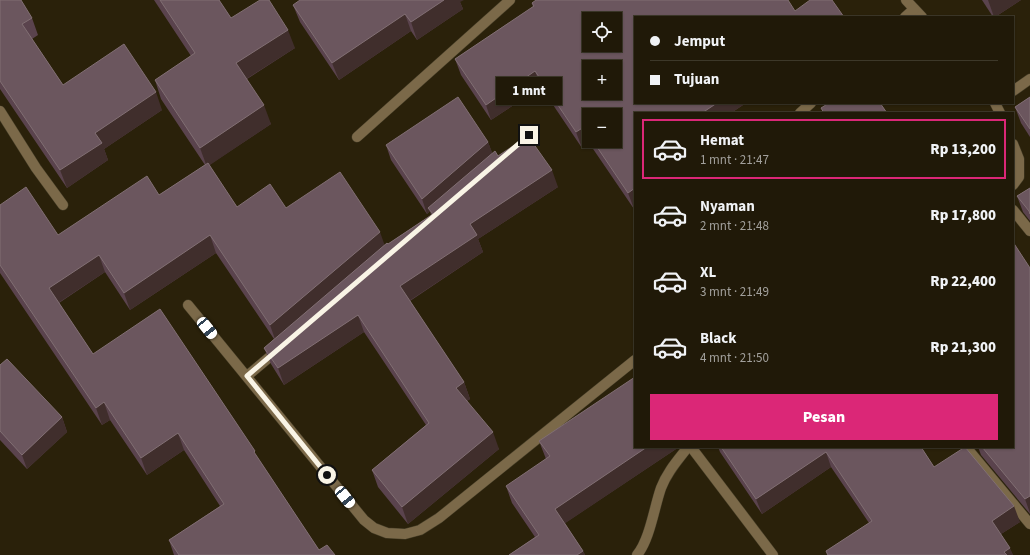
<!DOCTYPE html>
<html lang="id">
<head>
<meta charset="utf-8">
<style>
  :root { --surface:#201908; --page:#282212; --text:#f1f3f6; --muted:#a2a09c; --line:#3d3829; --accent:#db2777 }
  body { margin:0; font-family:"Source Sans 3",sans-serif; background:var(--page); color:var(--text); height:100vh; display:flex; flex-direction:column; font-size:15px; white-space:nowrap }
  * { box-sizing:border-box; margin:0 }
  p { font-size:13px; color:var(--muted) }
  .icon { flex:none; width:22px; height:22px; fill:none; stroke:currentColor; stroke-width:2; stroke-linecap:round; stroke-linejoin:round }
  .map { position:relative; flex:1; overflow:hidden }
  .side { position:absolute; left:634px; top:112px; width:380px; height:336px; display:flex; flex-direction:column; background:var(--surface); border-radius:0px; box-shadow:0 1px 3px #0004,0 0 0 1px var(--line) }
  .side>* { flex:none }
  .top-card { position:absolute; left:634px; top:16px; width:380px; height:88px; border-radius:0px; box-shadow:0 1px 3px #0004,0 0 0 1px var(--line); display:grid; align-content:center; height:88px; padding:0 16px; background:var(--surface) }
  .fabs { position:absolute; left:582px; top:12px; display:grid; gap:8px }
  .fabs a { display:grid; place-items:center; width:40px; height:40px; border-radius:0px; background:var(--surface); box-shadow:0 1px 3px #0004,0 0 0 1px var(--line); font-size:20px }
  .end { position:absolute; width:18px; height:18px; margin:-9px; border:5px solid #f9f4e6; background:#111; box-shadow:0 0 0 2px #111 }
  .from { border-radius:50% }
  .bubble { position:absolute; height:28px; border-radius:0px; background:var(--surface); box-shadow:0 1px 3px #0004,0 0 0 1px var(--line); font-size:13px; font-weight:800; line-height:28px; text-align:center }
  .car { position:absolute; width:12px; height:24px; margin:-12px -6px; border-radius:5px; box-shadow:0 0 3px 1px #0007; background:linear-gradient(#fff 24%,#345 0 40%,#fff 0 76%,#345 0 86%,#fff 0) }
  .top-card b { display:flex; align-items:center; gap:14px; height:38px; font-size:15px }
  .top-card b+b { border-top:1px solid var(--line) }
  .top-card i { width:10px; height:10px; background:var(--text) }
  ul { padding:7px 0 0; list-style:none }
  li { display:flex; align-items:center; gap:12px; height:60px; margin:0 8px 6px; padding:0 8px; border:2px solid transparent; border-radius:0px }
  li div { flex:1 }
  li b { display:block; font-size:15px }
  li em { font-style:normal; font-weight:800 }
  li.active { border-color:var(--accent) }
  li>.icon { width:36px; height:36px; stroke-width:1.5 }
  .button { display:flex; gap:8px; margin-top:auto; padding:8px 16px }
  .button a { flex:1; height:46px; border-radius:0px; background:var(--accent); color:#fff; font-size:16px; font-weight:800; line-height:46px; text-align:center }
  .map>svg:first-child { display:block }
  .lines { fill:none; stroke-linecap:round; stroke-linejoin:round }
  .minor-casing { stroke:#473f29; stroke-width:11 }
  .minor { stroke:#7b6949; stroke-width:10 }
  .wall { fill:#5a434d; fill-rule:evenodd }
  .shaded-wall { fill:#402e2c }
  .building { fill:#6b565e; stroke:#816f73; fill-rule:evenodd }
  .route { stroke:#f9f4e6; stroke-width:5 }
</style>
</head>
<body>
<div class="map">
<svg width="1030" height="555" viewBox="0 0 1030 555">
  <rect width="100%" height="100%" fill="#2a210a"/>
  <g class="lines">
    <g class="minor-casing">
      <g id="minor">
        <path d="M906,0l16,17"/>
        <path d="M905,17l9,-8"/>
        <path d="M1013,91l17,-12"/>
        <path d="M995,103l5,10"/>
        <path d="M0,111l36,57 27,37"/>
        <path d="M800,113l11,-10"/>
        <path d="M357,137l153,-137"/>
        <path d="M1013,144l6,15v18l-6,8"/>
        <path d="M1013,210l17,21"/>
        <path d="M188,305l176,215 10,8 13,5 18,1 15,-4 19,-12 196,-158"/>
        <path d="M247,376l31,-26"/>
        <path d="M691,447l82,108"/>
        <path d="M966,447l64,77"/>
        <path d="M637,555c13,-16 17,-47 24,-67 6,-16 17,-28 27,-41"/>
      </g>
    </g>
    <use href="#minor" class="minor"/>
  </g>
  <g class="wall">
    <path d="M0,0l32,18 6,17 -6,4 31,46 99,25 -58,39 4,11 -41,28 -67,-99z"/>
    <path d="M154,0h65l12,18 64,30 -48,31 24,45 -62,41 28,42 49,1 99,37 3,-1 43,-29 -1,-4 -3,3 -36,-54 -5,-15 102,-3 4,11 66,34 -80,52 5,13 -73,49 54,81 6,17 -3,2 32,48 -91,75 -30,-37 -6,-17 54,-45 -62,-93 -80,53 -13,-21 -7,-16 10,-9 -58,-86 -86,57 -25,-38 -46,31 34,51 164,103 62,93 16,5h-161l-5,-15 51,-34 -36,-56 -37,25 -37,-55 -8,5 -102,-152v-68l58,30 101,-40 46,-30 -44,-66 -6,-19 36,-24z"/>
    <path d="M982,0h39l-26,17h-2z"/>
    <path d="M460,2l3,7 -46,31 -6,-9 -72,49 -39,-58 -7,-17z"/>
    <path d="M532,3l263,8 49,6h-209v86l23,1 1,-1h87l-15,10h-96v95l-1,1 -45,-66 -7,5 -41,-61 -50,33 -30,-45 -6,-16 78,-52zM589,115l26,26h-26z"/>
    <path d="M1030,97v40l-9,-14 -6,-16z"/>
    <path d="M1030,188v33l-7,-9 -6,-16z"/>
    <path d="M1030,268v246l-49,-59 -3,-8h35z"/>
    <path d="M0,365l62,52 5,15 -40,37 -27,-29z"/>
    <path d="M539,441l140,6 -114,76 18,28 2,4h-76l26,-18 -23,-34 -6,-17 40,-27z"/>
    <path d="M718,447h203l13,20 86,55 -19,12 12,21h-186l-1,-4 43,-28 -38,-56 -69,47 -42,-62z"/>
  </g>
  <g class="shaded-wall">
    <path d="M444,0h20l-4,2 3,7 -46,31 -6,-18z"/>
    <path d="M988,0h33l-26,17h-1z"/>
    <path d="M405,14l6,17 -72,49 -7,-17z"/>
    <path d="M288,30l7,18 -52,33 -7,-18z"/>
    <path d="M535,71l6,16 -50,33 -5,-15z"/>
    <path d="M156,92l6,18 -58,39 4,11 -41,28 -7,-18 35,-37z"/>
    <path d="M717,103h29l-15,10h-29z"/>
    <path d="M264,105l7,19 -64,43 -7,-19z"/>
    <path d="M584,127l5,16 -7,5 -6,-16z"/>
    <path d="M488,142l6,15 -66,51 2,3 -3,3 -5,-15z"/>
    <path d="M552,170l6,17 -80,52 5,13 -77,51 -6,-17 70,-62z"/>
    <path d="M635,188v20l-1,1 -6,-16z"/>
    <path d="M380,232l6,17 -110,93 -6,-17z"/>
    <path d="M210,235l6,18 -86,57 -6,-17z"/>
    <path d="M99,255l6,17 -50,33 -6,-17z"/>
    <path d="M358,315l6,17 -80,53 -6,-17z"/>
    <path d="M464,382l6,17 -8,5 -6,-16z"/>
    <path d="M104,402l6,18 -8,5 -6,-17z"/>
    <path d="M62,417l5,15 -40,37 -5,-14z"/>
    <path d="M493,432l6,17 -91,75 -6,-17z"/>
    <path d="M178,433l6,17 -37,25 -6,-17z"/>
    <path d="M647,447h32l-118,79 -6,-17z"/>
    <path d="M826,452l5,15 -69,47 -6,-15z"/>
    <path d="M1030,496v17l-5,-14z"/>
    <path d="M1014,506l6,16 -22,14 -6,-15z"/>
    <path d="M1010,548l3,7h-7l-2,-3z"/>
    <path d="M583,551l2,4h-8z"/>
  </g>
  <g class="building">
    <path d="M0,0h21l11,18 -10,6 41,61 61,-41 32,48 -61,41 7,10 -42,27 -60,-89z"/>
    <path d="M160,0h59l12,18 29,-18h9l19,30 -52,33 28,42 -64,43 -45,-68 40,-27z"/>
    <path d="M300,0h144l-33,22 -6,-8 -73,49 -39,-58z"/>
    <path d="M536,0h252l7,11 15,-11h22l12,17h-209v86h21l2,1 1,-1h58l-15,10h-67v75l-7,5 -35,-52h22v-26h-26v20l-5,-8 -8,5 -41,-61 -49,34 -31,-46 79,-53 -2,-3zM589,19h26v26h-26zM589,67h26v26h-26z"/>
    <path d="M458,97l30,45 -66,57 -36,-54z"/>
    <path d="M1030,97v32l-15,-22z"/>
    <path d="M829,103h51l7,10h-63l-3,-5z"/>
    <path d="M528,136l24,34 -82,54 7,11 -77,51 64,96 -8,6 37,44 -91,75 -30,-37 57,-47 -71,-108 -80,53 -14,-20 123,-105 1,1 45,-30 -5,-6 67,-57 3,5z"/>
    <path d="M208,163l29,44 33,-23 16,24 54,-36 40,60 -110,93 -60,-90 -86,58 -25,-38 -50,33 44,66 67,-45 95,142 -1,1 65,98 8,-5 8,10h-156l-10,-15 55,-36 -46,-71 -37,25 -37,-56 -8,6 -96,-143v-60l26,-18 32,48 89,-59 12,19z"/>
    <path d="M1030,188v26l-1,-3 -12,-15z"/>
    <path d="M1013,242l17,26v228l-5,3 -43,-52h31z"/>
    <path d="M7,359l55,58 -40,38 -22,-24v-66z"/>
    <path d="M635,377v70h12l-92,62 28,42 -6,4h-68l30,-20 -33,-49 44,-30 -11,-15z"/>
    <path d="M721,447h200l13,20 31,-20 49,59 -22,15 18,27 -6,4 3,3h-179l-2,-4 46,-30 -46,-69 -70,47z"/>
  </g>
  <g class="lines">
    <path class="route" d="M327,475l-80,-99 282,-241"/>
  </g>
</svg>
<div class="fabs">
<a><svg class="icon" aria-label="locate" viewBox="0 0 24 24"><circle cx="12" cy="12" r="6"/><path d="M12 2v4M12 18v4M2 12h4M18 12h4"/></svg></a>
<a>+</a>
<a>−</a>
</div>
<i class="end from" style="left:327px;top:475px"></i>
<i class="end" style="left:529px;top:135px"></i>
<div class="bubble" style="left:496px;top:77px;width:66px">1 mnt</div>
<i class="car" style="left:207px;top:328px;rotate:141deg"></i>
<i class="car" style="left:345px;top:497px;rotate:141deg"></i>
<div class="top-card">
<b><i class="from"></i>Jemput</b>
<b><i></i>Tujuan</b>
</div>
<section class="side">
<ul>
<li class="active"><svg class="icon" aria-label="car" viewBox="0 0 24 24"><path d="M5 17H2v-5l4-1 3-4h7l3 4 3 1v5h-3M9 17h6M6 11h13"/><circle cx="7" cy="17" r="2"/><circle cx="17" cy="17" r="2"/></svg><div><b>Hemat</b><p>1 mnt · 21:47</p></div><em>Rp 13,200</em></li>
<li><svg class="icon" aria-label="car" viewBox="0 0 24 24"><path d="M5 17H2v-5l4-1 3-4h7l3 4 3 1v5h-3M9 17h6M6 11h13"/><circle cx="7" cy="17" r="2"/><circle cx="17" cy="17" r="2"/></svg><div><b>Nyaman</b><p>2 mnt · 21:48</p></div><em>Rp 17,800</em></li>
<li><svg class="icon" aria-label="car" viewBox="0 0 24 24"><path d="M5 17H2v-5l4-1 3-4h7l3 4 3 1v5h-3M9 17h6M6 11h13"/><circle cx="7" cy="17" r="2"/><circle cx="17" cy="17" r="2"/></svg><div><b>XL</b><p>3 mnt · 21:49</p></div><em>Rp 22,400</em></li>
<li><svg class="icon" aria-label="car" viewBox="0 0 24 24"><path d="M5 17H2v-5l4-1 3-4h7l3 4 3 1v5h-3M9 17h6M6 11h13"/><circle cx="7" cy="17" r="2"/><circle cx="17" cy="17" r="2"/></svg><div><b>Black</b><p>4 mnt · 21:50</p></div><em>Rp 21,300</em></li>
</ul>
<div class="button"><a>Pesan</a></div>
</section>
</div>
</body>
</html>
